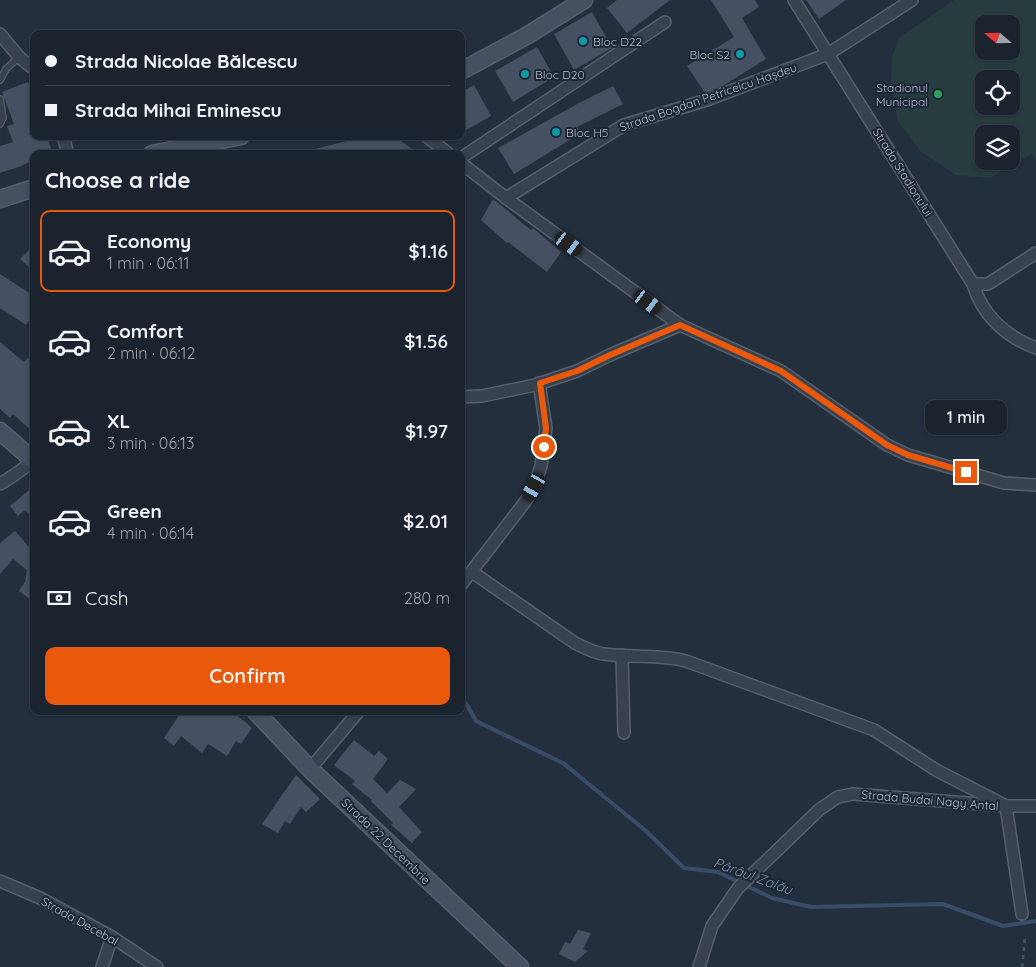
<!DOCTYPE html>
<html lang="en">
<head>
<meta charset="utf-8">
<style>
  :root { --surface:#1b232e; --page:#242b36; --text:#f1f3f6; --muted:#a0a4aa; --line:#39404a; --accent:#ea580c }
  body { margin:0; font-family:Quicksand,sans-serif; background:var(--page); color:var(--text); height:100vh; display:flex; flex-direction:column; font-size:19px; white-space:nowrap }
  * { box-sizing:border-box; margin:0 }
  p { font-size:16px; color:var(--muted) }
  .icon { flex:none; width:28px; height:28px; fill:none; stroke:currentColor; stroke-width:2; stroke-linecap:round; stroke-linejoin:round }
  .map { position:relative; flex:1; overflow:hidden }
  .drawer { position:absolute; left:30px; top:150px; width:435px; height:565px; display:flex; flex-direction:column; background:var(--surface); border-radius:10px; box-shadow:0 1px 4px #0004,0 0 0 1px var(--line) }
  .drawer>* { flex:none }
  .hud { position:absolute; left:30px; top:30px; width:435px; height:110px; border-radius:10px; box-shadow:0 1px 4px #0004,0 0 0 1px var(--line); display:grid; align-content:center; height:110px; padding:0 15px; background:var(--surface) }
  .needle { width:32px; rotate:290deg }
  .controls { position:absolute; left:975px; top:15px; display:grid; gap:10px }
  .controls a { display:grid; place-items:center; width:45px; height:45px; border-radius:10px; background:var(--surface); box-shadow:0 1px 4px #0004,0 0 0 1px var(--line); font-size:25px }
  .end { position:absolute; width:22px; height:22px; margin:-11px; border:6px solid #ea580c; background:#fff; box-shadow:0 0 0 2px #fff }
  .from { border-radius:50% }
  .bubble { position:absolute; height:35px; border-radius:10px; background:var(--surface); box-shadow:0 1px 4px #0004,0 0 0 1px var(--line); font-size:16px; font-weight:600; line-height:35px; text-align:center }
  .car { position:absolute; width:15px; height:30px; margin:-15px -8px; border-radius:6px; box-shadow:0 0 4px 1px #0007; background:linear-gradient(#222 24%,#8ab4d8 0 40%,#222 0 76%,#8ab4d8 0 86%,#222 0) }
  .hud b { display:flex; align-items:center; gap:18px; height:48px; font-size:19px }
  .hud b+b { border-top:1px solid var(--line) }
  .hud i { width:12px; height:12px; background:var(--text) }
  ul { padding:0; list-style:none }
  li { display:flex; align-items:center; gap:15px; height:82px; margin:0 10px 8px; padding:0 5px; border:2px solid transparent; border-radius:10px }
  li div { flex:1 }
  li b { display:block; font-size:19px }
  li em { font-style:normal; font-weight:600 }
  li.selected { border-color:var(--accent) }
  li>.icon { width:45px; height:45px; stroke-width:1.5 }
  h2 { padding:0 15px; font-size:22px; line-height:60px }
  .pay { display:flex; align-items:center; gap:12px; height:55px; padding:0 15px; font-size:19px }
  .pay p { margin-inline-start:auto }
  .cta { display:flex; gap:10px; margin-top:auto; padding:10px 15px }
  .cta a { flex:1; height:58px; border-radius:10px; background:var(--accent); color:#fff; font-size:20px; font-weight:600; line-height:58px; text-align:center }
  .map>svg:first-child { display:block }
  .green { fill:#263c3f; fill-rule:evenodd }
  .lines { fill:none; stroke-linecap:round; stroke-linejoin:round }
  .stream { stroke:#394c67; stroke-width:4 }
  .building { fill:#455162 }
  .lane-casing { stroke:#565f6c; stroke-width:8 }
  .street-casing { stroke:#565f6c; stroke-width:14 }
  .secondary-casing { stroke:#565f6c; stroke-width:19 }
  .path { stroke:#44595c; stroke-width:2.5; stroke-dasharray:4 4; stroke-linecap:butt }
  .lane { stroke:#38414e; stroke-width:5.5 }
  .street { stroke:#38414e; stroke-width:11 }
  .secondary { stroke:#465061; stroke-width:16 }
  .route { stroke:#ea580c; stroke-width:6 }
  .culture-dot { fill:#0f9aa8; stroke:#1d2633; stroke-width:2 }
  .leisure-dot { fill:#2e9e5b; stroke:#1d2633; stroke-width:2 }
  .labels { text-anchor:middle; dominant-baseline:central; stroke-width:4; stroke-linejoin:round; paint-order:stroke }
  .poi-label { font-size:12px; fill:#b4bcc9; stroke:#1d2633; text-anchor:start }
  .street-label { font-size:12px; fill:#b4bcc9; stroke:#1d2633 }
  .water-label { font-size:14px; font-style:italic; fill:#7c92b1; stroke:#1d2633 }
</style>
</head>
<body>
<div class="map">
<svg width="1036" height="967" viewBox="0 0 1036 967">
  <rect width="100%" height="100%" fill="#242f3e"/>
  <path class="green" d="M954,0h82v161l-4,-7 -42,24 -34,-3 -36,-24 -22,-30 -7,-40 1,-25 8,-19zM984,24h27v27h-27zM984,79h27v27h-27zM984,134h27v27h-27z"/>
  <g class="lines">
    <path class="stream" d="M461,695l15,26 87,42 83,68 38,37 34,4 54,26 39,9 132,-3 60,22 33,-5"/>
  </g>
  <g class="building">
    <path d="M617,0h53l-43,33 -20,-25z"/>
    <path d="M711,0h44l4,7 -17,11 24,41 -45,28 -16,6 -18,-27 47,-29z"/>
    <path d="M806,0h40l-27,19z"/>
    <path d="M592,12l20,36 -38,22 -20,-36z"/>
    <path d="M537,47l17,30 -41,25 -18,-31z"/>
    <path d="M28,82l6,16v38h13l5,16 -4,2h-14v6l-13,6 -21,7v-27l13,-4 -6,-16 7,-2 -12,-32z"/>
    <path d="M474,85l17,31 -30,17v-41z"/>
    <path d="M613,86l10,18 -46,23 4,6 -67,41 -16,-26 81,-45z"/>
    <path d="M362,136h32l25,18h-107l-1,-4 36,-9z"/>
    <path d="M493,199l38,31 2,-2 28,24 -14,20 -39,-30 -1,1 -26,-23z"/>
    <path d="M34,245v27l-14,-13z"/>
    <path d="M0,274l34,22v17l-8,12 -26,-17z"/>
    <path d="M0,342l24,20 4,-4 6,4v71l-21,-19 -3,4 -10,-9z"/>
    <path d="M34,486v34l-9,-10 -7,6 -8,-10z"/>
    <path d="M15,531l19,22v49l-15,-11 6,-9 2,-12 -14,-11 -13,15v-31z"/>
    <path d="M182,711h50l20,17 -11,16 -5,-3 -9,15 -19,-12 -6,9 -21,-17 -7,10 -10,-8z"/>
    <path d="M354,740l20,16 5,-5 9,8 -15,20 14,14 13,-13 16,9 -17,18 23,25 -10,11 -21,-18 2,-2 -22,-22 1,-1 -20,-16 3,-3 -21,-16z"/>
    <path d="M296,775l24,24 -14,13 -5,-5 -11,17 -5,-3 -7,12 -16,-9z"/>
    <path d="M578,930l13,3 -8,16 5,2 -13,11 -16,-8 6,-12 5,2z"/>
  </g>
  <g class="lines">
    <g class="lane-casing">
      <g id="lane">
        <path d="M0,80l6,-11 13,-12"/>
        <path d="M0,99l3,19 -3,6"/>
      </g>
    </g>
    <g class="street-casing">
      <g id="street">
        <path d="M794,0l179,284h15l48,-31"/>
        <path d="M0,34l19,23 15,12"/>
        <path d="M63,136l5,18"/>
        <path d="M426,136l23,18"/>
        <path d="M461,158l204,-136"/>
        <path d="M461,163l45,35 174,127 101,46 106,74 21,10 96,28 32,2"/>
        <path d="M506,198l118,-73 83,-25 121,-46 84,-54"/>
        <path d="M973,284c9,31 33,53 63,64"/>
        <path d="M461,397l21,-1 53,-11 42,-14 33,-16 70,-30"/>
        <path d="M0,484l13,-8 20,-15"/>
        <path d="M472,572l103,71c10,5 19,10 29,11 28,4 55,0 82,7l188,69 62,40 70,36h30"/>
        <path d="M461,585l64,-83 9,-15 7,-21 5,-38 -7,-45"/>
        <path d="M622,655l2,78"/>
        <path d="M310,769l49,-58"/>
        <path d="M0,881l40,17 72,39 45,30"/>
        <path d="M102,967l10,-30"/>
        <path d="M699,967l13,-41 26,-38 82,-79 18,-12 15,-3 153,12 16,108"/>
      </g>
    </g>
    <g class="secondary-casing">
      <g id="secondary">
        <path d="M461,71l67,-36 56,-35"/>
        <path d="M152,154l89,-18"/>
        <path d="M0,199l34,-11"/>
        <path d="M0,431l34,30"/>
        <path d="M255,711l55,58 210,198"/>
      </g>
    </g>
    <path class="path" d="M1022,967l3,-29"/>
    <use href="#lane" class="lane"/>
    <use href="#street" class="street"/>
    <use href="#secondary" class="secondary"/>
  </g>
  <g class="lines">
    <path class="route" d="M544,447l2,-19 -6,-45 37,-12 33,-16 70,-30 101,46 106,74 21,10 58,17"/>
  </g>
  <g class="culture-dot">
    <circle cx="583" cy="41" r="5"/>
    <circle cx="740" cy="54" r="5"/>
    <circle cx="525" cy="74" r="5"/>
    <circle cx="556" cy="132" r="5"/>
  </g>
  <circle class="leisure-dot" cx="938" cy="94" r="5"/>
  <g class="labels">
    <g class="poi-label">
      <text x="593" y="41">Bloc D22</text>
      <text x="730" y="54" text-anchor="end">Bloc S2</text>
      <text x="535" y="74">Bloc D20</text>
      <text x="928" y="87" text-anchor="end">Stadionul<tspan x="928" dy="14">Municipal</tspan></text>
      <text x="566" y="132">Bloc H5</text>
    </g>
    <g class="street-label">
      <text transform="translate(708 97) rotate(-19)">Strada Bogdan Petriceicu Hașdeu</text>
      <text transform="translate(903 172) rotate(58)">Strada Stadionului</text>
      <text transform="translate(930 800) rotate(5)">Strada Budai Nagy Antal</text>
      <text transform="translate(386 841) rotate(44)">Strada 22 Decembrie</text>
      <text transform="translate(80 921) rotate(29)">Strada Decebal</text>
    </g>
    <g class="water-label">
      <text transform="translate(753 876) rotate(20)">Pârâul Zalău</text>
    </g>
  </g>
</svg>
<div class="controls">
<a><svg class="needle" viewBox="-14 -14 28 28"><path d="M0-13l5 13h-10z" fill="#e53935"/><path d="M0 13l5-13h-10z" fill="#a0a4aa"/></svg></a>
<a><svg class="icon" aria-label="locate" viewBox="0 0 24 24"><circle cx="12" cy="12" r="6"/><path d="M12 2v4M12 18v4M2 12h4M18 12h4"/></svg></a>
<a><svg class="icon" aria-label="layers" viewBox="0 0 24 24"><path d="M12 4l9 5-9 5-9-5zM3 14l9 5 9-5"/></svg></a>
</div>
<i class="end from" style="left:544px;top:447px"></i>
<i class="end" style="left:966px;top:472px"></i>
<div class="bubble" style="left:925px;top:400px;width:82px">1 min</div>
<i class="car" style="left:569px;top:244px;rotate:126deg"></i>
<i class="car" style="left:648px;top:302px;rotate:126deg"></i>
<i class="car" style="left:534px;top:487px;rotate:210deg"></i>
<div class="hud">
<b><i class="from"></i>Strada Nicolae Bălcescu</b>
<b><i></i>Strada Mihai Eminescu</b>
</div>
<section class="drawer">
<h2>Choose a ride</h2>
<ul>
<li class="selected"><svg class="icon" aria-label="car" viewBox="0 0 24 24"><path d="M5 17H2v-5l4-1 3-4h7l3 4 3 1v5h-3M9 17h6M6 11h13"/><circle cx="7" cy="17" r="2"/><circle cx="17" cy="17" r="2"/></svg><div><b>Economy</b><p>1 min · 06:11</p></div><em>$1.16</em></li>
<li><svg class="icon" aria-label="car" viewBox="0 0 24 24"><path d="M5 17H2v-5l4-1 3-4h7l3 4 3 1v5h-3M9 17h6M6 11h13"/><circle cx="7" cy="17" r="2"/><circle cx="17" cy="17" r="2"/></svg><div><b>Comfort</b><p>2 min · 06:12</p></div><em>$1.56</em></li>
<li><svg class="icon" aria-label="car" viewBox="0 0 24 24"><path d="M5 17H2v-5l4-1 3-4h7l3 4 3 1v5h-3M9 17h6M6 11h13"/><circle cx="7" cy="17" r="2"/><circle cx="17" cy="17" r="2"/></svg><div><b>XL</b><p>3 min · 06:13</p></div><em>$1.97</em></li>
<li><svg class="icon" aria-label="car" viewBox="0 0 24 24"><path d="M5 17H2v-5l4-1 3-4h7l3 4 3 1v5h-3M9 17h6M6 11h13"/><circle cx="7" cy="17" r="2"/><circle cx="17" cy="17" r="2"/></svg><div><b>Green</b><p>4 min · 06:14</p></div><em>$2.01</em></li>
</ul>
<div class="pay"><svg class="icon" aria-label="cash" viewBox="0 0 24 24"><path d="M3 7h18v10H3z"/><circle cx="12" cy="12" r="2"/></svg>Cash<p>280 m</p></div>
<div class="cta"><a>Confirm</a></div>
</section>
</div>
</body>
</html>
